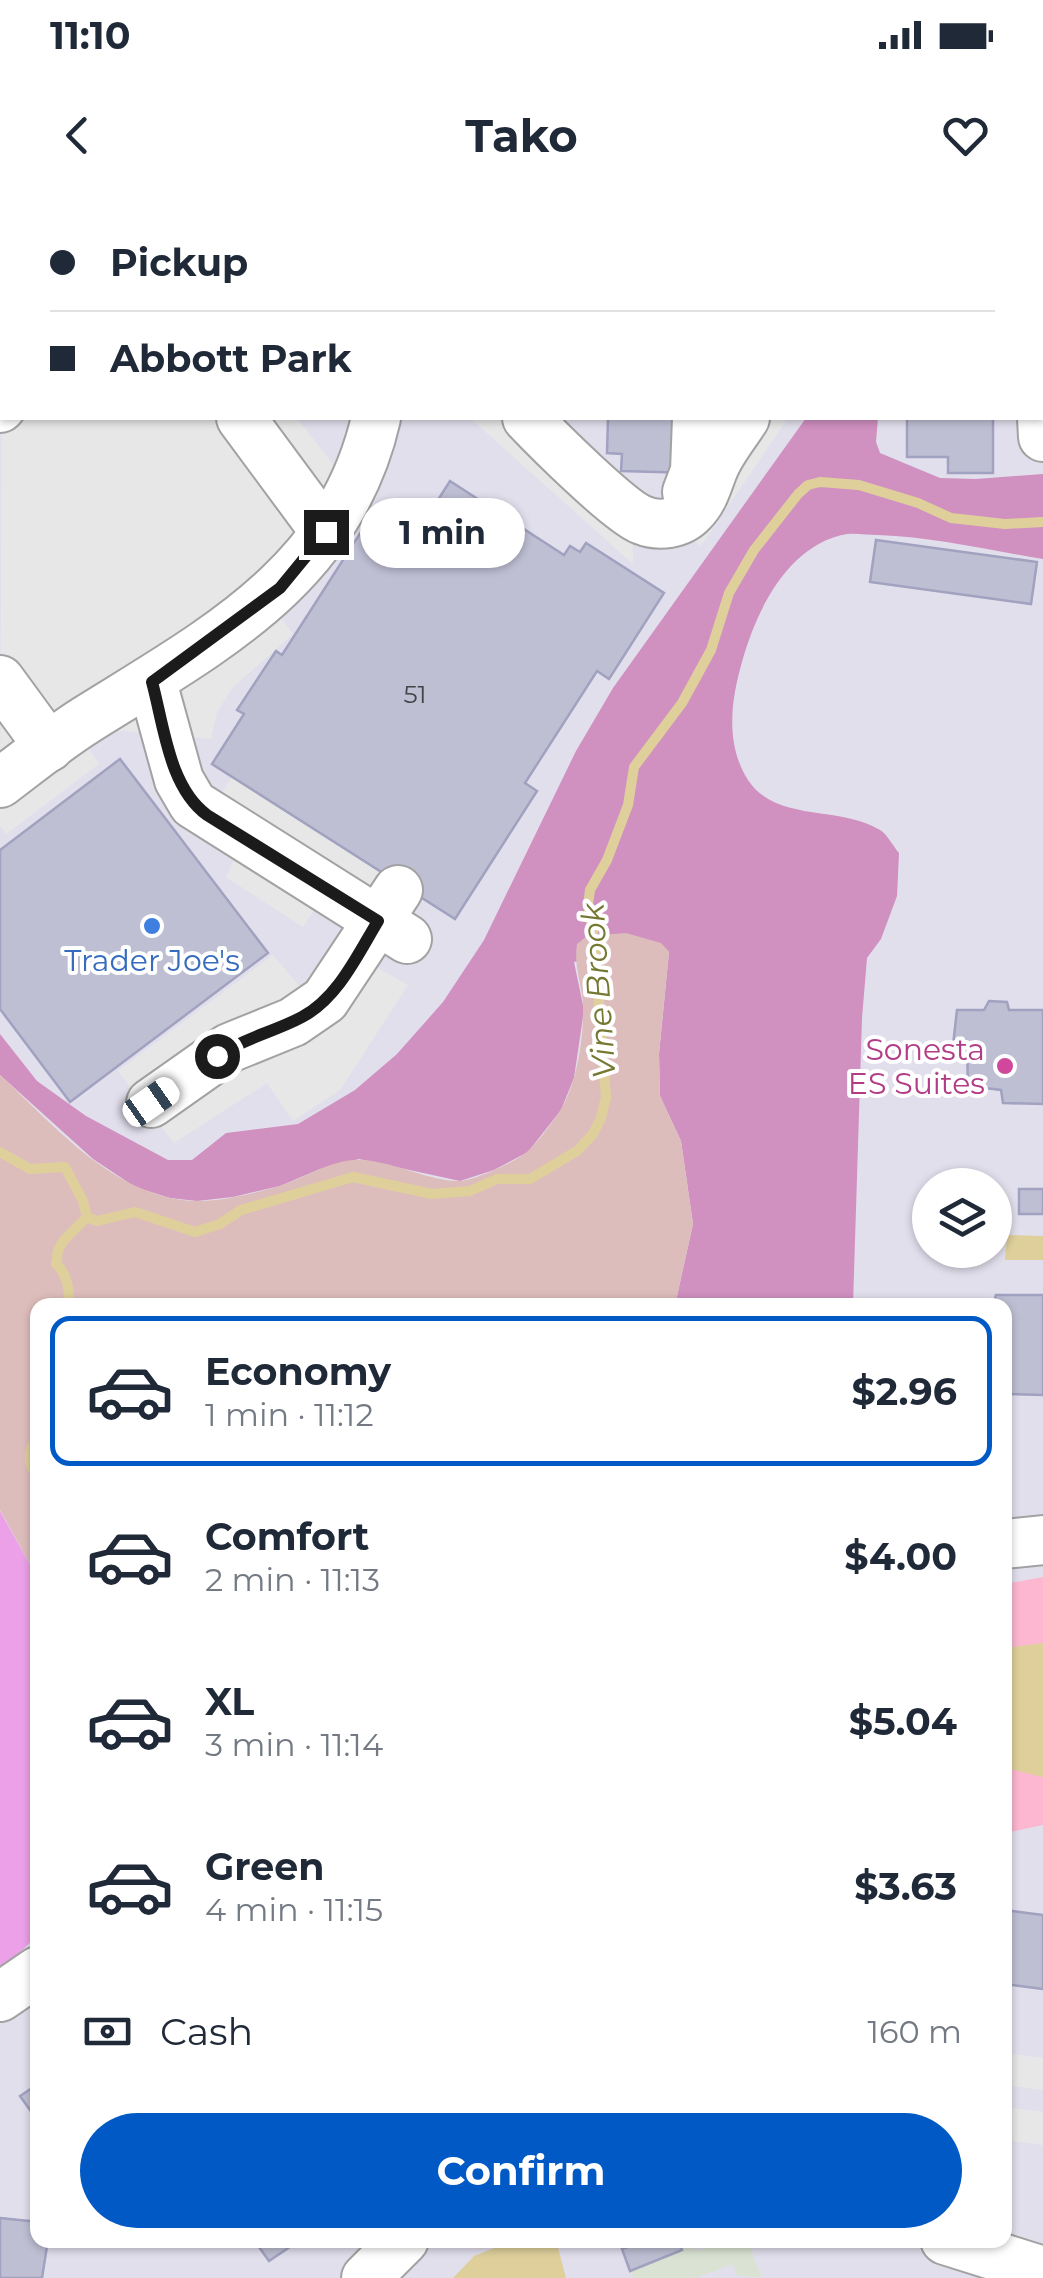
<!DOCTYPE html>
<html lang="en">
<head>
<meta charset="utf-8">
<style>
  :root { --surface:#fff; --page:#f2f2f3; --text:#1f2937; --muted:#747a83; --line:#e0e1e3; --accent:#0059c5 }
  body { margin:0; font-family:Montserrat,sans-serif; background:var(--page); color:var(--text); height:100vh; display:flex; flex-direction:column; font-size:38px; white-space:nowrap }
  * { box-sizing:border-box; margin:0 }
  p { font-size:32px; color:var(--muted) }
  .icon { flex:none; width:55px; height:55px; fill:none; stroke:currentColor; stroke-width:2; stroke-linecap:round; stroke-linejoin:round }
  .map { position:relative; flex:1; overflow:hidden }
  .sheet { position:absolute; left:30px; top:1098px; width:982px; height:950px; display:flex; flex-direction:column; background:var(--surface); border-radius:20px; box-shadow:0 2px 8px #0004 }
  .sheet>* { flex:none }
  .top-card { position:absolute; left:0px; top:0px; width:1045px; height:220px; box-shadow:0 2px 8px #0004; display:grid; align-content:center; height:220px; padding:0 50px; background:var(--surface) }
  .tools { position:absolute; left:912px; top:968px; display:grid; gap:20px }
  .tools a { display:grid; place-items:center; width:100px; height:100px; border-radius:50%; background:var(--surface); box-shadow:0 2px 8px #0004; font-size:50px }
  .end { position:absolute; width:45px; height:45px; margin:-22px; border:12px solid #1b1b1b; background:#fff; box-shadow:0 0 0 5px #fff }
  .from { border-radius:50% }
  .bubble { position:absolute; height:70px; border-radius:35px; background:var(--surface); box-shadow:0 2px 8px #0004; font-size:32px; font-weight:700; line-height:70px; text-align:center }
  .car { position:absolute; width:30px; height:60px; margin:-30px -15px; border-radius:12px; box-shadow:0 0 8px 2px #0007; background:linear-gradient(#fff 24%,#345 0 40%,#fff 0 76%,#345 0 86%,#fff 0) }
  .top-card b { display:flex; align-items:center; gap:35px; height:95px; font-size:38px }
  .top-card b+b { border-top:2px solid var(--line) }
  .top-card i { width:25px; height:25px; background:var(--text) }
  ul { padding:18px 0 0; list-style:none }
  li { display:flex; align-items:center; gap:30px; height:150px; margin:0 20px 15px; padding:0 30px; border:5px solid transparent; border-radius:20px }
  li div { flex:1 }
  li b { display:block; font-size:38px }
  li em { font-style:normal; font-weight:700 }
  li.selected { border-color:var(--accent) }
  li>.icon { width:90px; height:90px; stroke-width:1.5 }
  .pay { display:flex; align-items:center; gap:25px; height:110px; padding:0 50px; font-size:38px }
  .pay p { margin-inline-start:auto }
  .action { display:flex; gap:20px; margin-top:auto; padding:20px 50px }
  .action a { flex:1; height:115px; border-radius:60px; background:var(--accent); color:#fff; font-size:40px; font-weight:700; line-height:115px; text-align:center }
  .status { display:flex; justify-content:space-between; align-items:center; height:70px; padding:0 50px; background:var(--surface); direction:ltr }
  .status svg { height:28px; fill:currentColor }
  header { display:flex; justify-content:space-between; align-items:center; height:130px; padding:0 50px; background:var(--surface); font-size:45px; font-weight:700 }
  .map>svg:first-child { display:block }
  .grass { fill:#eca0e8 }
  .forest { fill:#d090c0 }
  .wetland { fill:#ddbdbb }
  .park { fill:#fdb7d1 }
  .parking { fill:#e7e7e7 }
  .plaza { fill:#dae3d3 }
  .water { fill:#dfd09b }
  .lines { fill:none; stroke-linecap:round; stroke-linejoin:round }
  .stream { stroke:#dfd09b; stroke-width:10 }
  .building { fill:#bfbfd4; stroke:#a1a1c0; stroke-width:2.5 }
  .minor-casing { stroke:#a2a2a2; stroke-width:52 }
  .major-casing { stroke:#1f0091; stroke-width:60 }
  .minor { stroke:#fff; stroke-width:48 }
  .major { stroke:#9f92ff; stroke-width:55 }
  .route { stroke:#1b1b1b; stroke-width:12 }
  .shop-dot { fill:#3f7fe0; stroke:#fff; stroke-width:4 }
  .hotel-dot { fill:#d1479c; stroke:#fff; stroke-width:4 }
  .labels { text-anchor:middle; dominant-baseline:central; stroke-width:8; stroke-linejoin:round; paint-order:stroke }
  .number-label { font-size:25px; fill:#444449 }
  .shop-label { font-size:30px; fill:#366cbe; stroke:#fff }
  .hotel-label { font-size:30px; fill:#b23c85; stroke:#fff; text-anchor:end }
  .water-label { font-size:32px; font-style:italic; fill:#747831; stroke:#fff }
</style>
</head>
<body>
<div class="status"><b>11:10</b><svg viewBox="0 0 49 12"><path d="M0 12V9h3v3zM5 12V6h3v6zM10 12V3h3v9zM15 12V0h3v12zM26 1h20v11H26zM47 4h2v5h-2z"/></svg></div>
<header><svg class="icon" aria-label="back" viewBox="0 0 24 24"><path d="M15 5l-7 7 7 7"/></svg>Tako<svg class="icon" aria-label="heart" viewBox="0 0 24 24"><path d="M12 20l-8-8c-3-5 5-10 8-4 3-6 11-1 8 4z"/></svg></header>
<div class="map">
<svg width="1043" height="2078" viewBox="0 0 1043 2078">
  <rect width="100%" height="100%" fill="#e2dfed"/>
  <path class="grass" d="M0,1311l33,59 5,29 -1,337 -37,35z"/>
  <path class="forest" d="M806,218h72l-2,24 4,11 60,25 36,1 67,-5v85c-55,-9 -110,-22 -165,-24 -10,0 -21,-2 -31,-1 -59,10 -91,77 -105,128 -11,38 -17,82 6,118 28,43 93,25 132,50 7,4 13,16 19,23l-2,43 -16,43 -14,19 -5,60 -9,287h-178l18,-81 -12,-83 -21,-45 -1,-42 10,-102 -9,-9 -86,19 10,48 -10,68 -13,32 -33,42 -34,18 -34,11 -101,-22 -39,10 -40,17 -47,11 -36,4 -27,-3 -35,-11 -42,-28 -93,-84v-41l37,47 49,35 82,44h24l34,-27 72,-9 57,-34 42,-36 46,-52 41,-62 92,-189 37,-63z"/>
  <path class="wetland" d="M626,733l35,10 8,9 -10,102 1,42 21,45 12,83 -18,81h-637l-1,293 -4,-28 -33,-60v-435c55,51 114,122 194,126 26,1 57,-7 82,-14 29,-8 56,-29 87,-27 31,2 69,22 97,21 16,-1 58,-20 69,-31 11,-10 20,-24 29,-36 18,-26 25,-71 25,-103 1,-23 -10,-43 -6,-67l10,-8z"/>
  <path class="park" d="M1043,1377v248l-38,8v-249z"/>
  <g class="parking">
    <path d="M2,154v64h295l38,49 -30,62 -51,52 39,53 -60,53 -16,25 -6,27 -108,-10 -18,13 14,22 -93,70 -6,-8z"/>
    <path d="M470,218h57l105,97 1,49z"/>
    <path d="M718,218h70l-87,128 -33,-23z"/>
    <path d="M232,577l150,96 -23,36 -31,-20 -25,38 -77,-50 19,-41 -38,-21z"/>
    <path d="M273,755l44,52 40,-51 51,29 -68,105 -47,31 -26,-38 -93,60 -56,-72z"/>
    <path d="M1005,1853l38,5v32l-38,-5z"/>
    <path d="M1005,1907l38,5v33l-38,-5z"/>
  </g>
  <path class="plaza" d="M678,2040h14l5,11 32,-11h18l15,38 -25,-3 -5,-11 -36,14h-62l-4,-7 52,-20z"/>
  <g class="water">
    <path d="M1007,1035l36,1v24h-38z"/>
    <path d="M1043,1443v134l-38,-9v-120z"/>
    <path d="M515,2040h41l10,38h-113l21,-22z"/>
  </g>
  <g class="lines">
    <g class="stream">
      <path d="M0,952l30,17 35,-2 18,34 4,16 10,4 38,-9 60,20 25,-8 21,-14 112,-33 79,17 38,-3 27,-12h33l47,-28 16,-17 8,-16 5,-21 -12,-159 -6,-33 2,-15 17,-30 21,-55 6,-38 48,-64 29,-53 18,-57 25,-43 44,-56 10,-9 12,-3 39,3 59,18 33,15 54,6 38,-2"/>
      <path d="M68,1105c3,-13 -2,-33 -12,-41l2,-14 6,-10 23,-23"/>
      <path d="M38,1238c-11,11 -11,28 0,38"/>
    </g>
  </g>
  <g class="building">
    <path d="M608,218h87l-2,55 -72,-2 1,-17 -15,-1z"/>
    <path d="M907,218h86v55h-45v-16h-41z"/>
    <path d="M450,281l114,74 6,-9 10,6 6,-9 78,50 -55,86 -12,-8 -72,112 12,8 -82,128 -243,-155 32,-50 -7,-4 39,-59 6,4 86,-134 40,26z"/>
    <path d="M876,340l161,22 -6,42 -161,-22z"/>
    <path d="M120,559l148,194 -198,149 -70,-93v-159z"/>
    <path d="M989,801l18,1 2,8h34v94l-40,-1 -2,-13 -33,-4 -1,-40 -14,-1 4,-35h27z"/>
    <rect x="1019" y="989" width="24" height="25"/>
    <path d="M996,1095h47v100l-38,-1v-89h-12z"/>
    <path d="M1005,1710l38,5v74l-38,-5z"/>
    <path d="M38,1884v37l-18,-25z"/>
    <path d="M0,2018l38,4v18h10l-6,38h-42z"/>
    <path d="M254,2040h46l-31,21z"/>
    <path d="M646,2040h32l4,10 -52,21 -8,-22z"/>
  </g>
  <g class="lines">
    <g class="minor-casing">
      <g id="minor">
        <path d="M627,0v2"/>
        <path d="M992,0v2"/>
        <path d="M171,2l1,-2"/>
        <path d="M364,2v-2"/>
        <path d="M1042,190l1,-23"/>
        <path d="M0,208l2,-2"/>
        <path d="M241,218l85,115"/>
        <path d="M527,218c20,21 92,93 115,102 17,7 38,4 50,-9 14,-14 16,-31 24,-48 8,-16 20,-31 29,-45"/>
        <path d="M1042,218l1,19"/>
        <path d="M687,292l8,-21 2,-53"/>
        <path d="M0,480l49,67"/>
        <path d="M152,482l27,98 14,24 214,135"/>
        <path d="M0,583c28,-21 56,-44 86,-63 126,-79 254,-144 290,-302"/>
        <path d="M151,903l78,-55 64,-26 32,-22 73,-110"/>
        <path d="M1005,1344l38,-4"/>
        <path d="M0,1797l38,-26"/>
        <path d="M945,2040l98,31"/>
        <path d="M366,2078l38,-38"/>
      </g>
    </g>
    <g class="major-casing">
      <g id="major">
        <path d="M1042,50h1"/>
        <path d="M0,54l2,-1"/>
      </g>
    </g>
    <use href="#minor" class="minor"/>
    <use href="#major" class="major"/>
  </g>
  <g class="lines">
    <path class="route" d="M217,856c27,-18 57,-24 85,-39 36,-19 56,-63 76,-96l-171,-106c-38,-28 -43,-89 -55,-133l128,-94 46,-56"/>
  </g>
  <circle class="shop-dot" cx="152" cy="726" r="10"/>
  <circle class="hotel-dot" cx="1005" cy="866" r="10"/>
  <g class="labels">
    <g class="number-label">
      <text x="415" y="494">51</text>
    </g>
    <g class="shop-label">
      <text x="152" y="760">Trader Joe's</text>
    </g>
    <g class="hotel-label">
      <text x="985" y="849">Sonesta<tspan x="985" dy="34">ES Suites</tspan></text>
    </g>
    <g class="water-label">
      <text transform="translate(598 791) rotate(-94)">Vine Brook</text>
    </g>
  </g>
</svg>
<div class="tools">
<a><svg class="icon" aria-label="layers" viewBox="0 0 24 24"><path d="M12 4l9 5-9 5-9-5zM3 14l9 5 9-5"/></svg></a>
</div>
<i class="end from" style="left:217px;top:856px"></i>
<i class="end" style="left:326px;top:332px"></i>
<div class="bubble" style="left:360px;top:298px;width:165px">1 min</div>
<i class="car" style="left:151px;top:902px;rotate:55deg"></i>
<div class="top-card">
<b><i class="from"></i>Pickup</b>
<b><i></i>Abbott Park</b>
</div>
<section class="sheet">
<ul>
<li class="selected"><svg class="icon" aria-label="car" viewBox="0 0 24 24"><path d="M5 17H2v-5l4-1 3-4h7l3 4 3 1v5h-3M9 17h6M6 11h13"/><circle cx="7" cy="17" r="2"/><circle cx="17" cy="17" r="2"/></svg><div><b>Economy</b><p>1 min · 11:12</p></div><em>$2.96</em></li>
<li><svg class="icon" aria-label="car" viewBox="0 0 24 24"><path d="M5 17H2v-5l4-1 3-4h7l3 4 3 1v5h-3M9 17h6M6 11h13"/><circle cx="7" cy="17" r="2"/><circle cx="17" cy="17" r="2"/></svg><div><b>Comfort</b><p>2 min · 11:13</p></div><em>$4.00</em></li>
<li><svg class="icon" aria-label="car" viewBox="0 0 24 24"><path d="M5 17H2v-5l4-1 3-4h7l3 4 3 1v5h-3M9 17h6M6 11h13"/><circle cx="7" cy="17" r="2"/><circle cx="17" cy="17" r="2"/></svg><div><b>XL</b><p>3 min · 11:14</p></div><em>$5.04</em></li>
<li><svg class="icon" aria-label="car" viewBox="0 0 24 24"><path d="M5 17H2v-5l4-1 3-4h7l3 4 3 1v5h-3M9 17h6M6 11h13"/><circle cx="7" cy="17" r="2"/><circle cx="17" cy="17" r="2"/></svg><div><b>Green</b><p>4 min · 11:15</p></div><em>$3.63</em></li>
</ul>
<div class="pay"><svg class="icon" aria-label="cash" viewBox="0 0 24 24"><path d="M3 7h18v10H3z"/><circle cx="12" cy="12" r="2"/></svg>Cash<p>160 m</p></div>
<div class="action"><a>Confirm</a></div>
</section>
</div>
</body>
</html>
